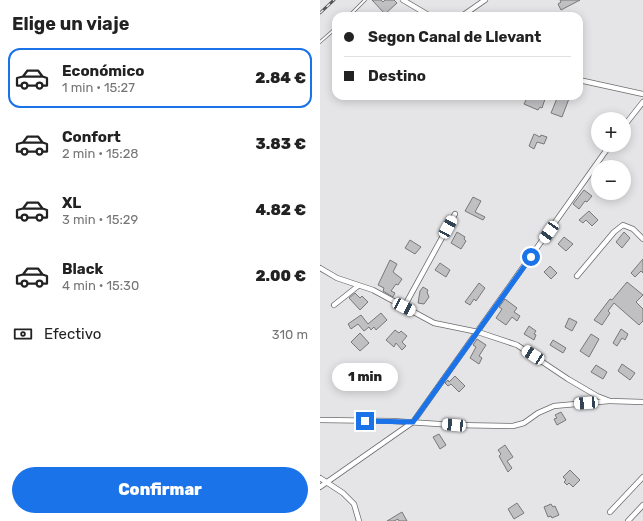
<!DOCTYPE html>
<html lang="es">
<head>
<meta charset="utf-8">
<style>
  :root { --surface:#fff; --page:#f6f6f6; --text:#222; --muted:#767676; --line:#e0e0e0; --accent:#1a73e8 }
  body { margin:0; font-family:Rubik,sans-serif; background:var(--page); color:var(--text); height:100vh; display:flex; flex-direction:column; font-size:15px; white-space:nowrap }
  * { box-sizing:border-box; margin:0 }
  p { font-size:13px; color:var(--muted) }
  .icon { flex:none; width:22px; height:22px; fill:none; stroke:currentColor; stroke-width:2; stroke-linecap:round; stroke-linejoin:round }
  .map { position:relative; flex:1; overflow:hidden }
  .details { display:flex; flex-direction:column; background:var(--surface); width:320px }
  .details>* { flex:none }
  .banner { position:absolute; left:12px; top:12px; width:251px; height:88px; border-radius:12px; box-shadow:0 2px 10px #0003; display:grid; align-content:center; height:88px; padding:0 12px; background:var(--surface) }
  .fabs { position:absolute; left:271px; top:112px; display:grid; gap:8px }
  .fabs a { display:grid; place-items:center; width:40px; height:40px; border-radius:50%; background:var(--surface); box-shadow:0 2px 10px #0003; font-size:20px }
  .end { position:absolute; width:18px; height:18px; margin:-9px; border:5px solid #1a73e8; background:#fff; box-shadow:0 0 0 2px #fff }
  .from { border-radius:50% }
  .bubble { position:absolute; height:28px; border-radius:14px; background:var(--surface); box-shadow:0 2px 10px #0003; font-size:13px; font-weight:800; line-height:28px; text-align:center }
  .car { position:absolute; width:12px; height:24px; margin:-12px -6px; border-radius:5px; box-shadow:0 0 3px 1px #0007; background:linear-gradient(#fff 24%,#345 0 40%,#fff 0 76%,#345 0 86%,#fff 0) }
  .banner b { display:flex; align-items:center; gap:14px; height:38px; font-size:15px }
  .banner b+b { border-top:1px solid var(--line) }
  .banner i { width:10px; height:10px; background:var(--text) }
  ul { padding:0; list-style:none }
  li { display:flex; align-items:center; gap:12px; height:60px; margin:0 8px 6px; padding:0 4px; border:2px solid transparent; border-radius:12px }
  li div { flex:1 }
  li b { display:block; font-size:15px }
  li em { font-style:normal; font-weight:800 }
  li.selected { border-color:var(--accent) }
  li>.icon { width:36px; height:36px; stroke-width:1.5 }
  h2 { padding:0 12px; font-size:18px; line-height:48px }
  .pay { display:flex; align-items:center; gap:10px; height:44px; padding:0 12px; font-size:15px }
  .pay p { margin-inline-start:auto }
  .cta { display:flex; gap:8px; margin-top:auto; padding:8px 12px }
  .cta a { flex:1; height:46px; border-radius:24px; background:var(--accent); color:#fff; font-size:16px; font-weight:800; line-height:46px; text-align:center }
  main { display:flex; flex:1; min-height:0 }
  .map>svg:first-child { display:block }
  .building { fill:#c0c0c2; stroke:#787879 }
  .lines { fill:none; stroke-linecap:round; stroke-linejoin:round }
  .lane-casing { stroke:#6c6c6e; stroke-width:3.5 }
  .street-casing { stroke:#6c6c6e; stroke-width:6 }
  .lane { stroke:#fff; stroke-width:2 }
  .street { stroke:#fff; stroke-width:4.5 }
  .rail-casing { stroke:#565657; stroke-width:3 }
  .rail { stroke:#e5e5e7; stroke-width:1.5; stroke-dasharray:4.5; stroke-linecap:butt }
  .route { stroke:#1a73e8; stroke-width:5 }
</style>
</head>
<body>
<main>
<section class="details">
<h2>Elige un viaje</h2>
<ul>
<li class="selected"><svg class="icon" aria-label="car" viewBox="0 0 24 24"><path d="M5 17H2v-5l4-1 3-4h7l3 4 3 1v5h-3M9 17h6M6 11h13"/><circle cx="7" cy="17" r="2"/><circle cx="17" cy="17" r="2"/></svg><div><b>Económico</b><p>1 min · 15:27</p></div><em>2.84 €</em></li>
<li><svg class="icon" aria-label="car" viewBox="0 0 24 24"><path d="M5 17H2v-5l4-1 3-4h7l3 4 3 1v5h-3M9 17h6M6 11h13"/><circle cx="7" cy="17" r="2"/><circle cx="17" cy="17" r="2"/></svg><div><b>Confort</b><p>2 min · 15:28</p></div><em>3.83 €</em></li>
<li><svg class="icon" aria-label="car" viewBox="0 0 24 24"><path d="M5 17H2v-5l4-1 3-4h7l3 4 3 1v5h-3M9 17h6M6 11h13"/><circle cx="7" cy="17" r="2"/><circle cx="17" cy="17" r="2"/></svg><div><b>XL</b><p>3 min · 15:29</p></div><em>4.82 €</em></li>
<li><svg class="icon" aria-label="car" viewBox="0 0 24 24"><path d="M5 17H2v-5l4-1 3-4h7l3 4 3 1v5h-3M9 17h6M6 11h13"/><circle cx="7" cy="17" r="2"/><circle cx="17" cy="17" r="2"/></svg><div><b>Black</b><p>4 min · 15:30</p></div><em>2.00 €</em></li>
</ul>
<div class="pay"><svg class="icon" aria-label="cash" viewBox="0 0 24 24"><path d="M3 7h18v10H3z"/><circle cx="12" cy="12" r="2"/></svg>Efectivo<p>310 m</p></div>
<div class="cta"><a>Confirmar</a></div>
</section>
<div class="map">
<svg width="323" height="521" viewBox="0 0 323 521">
  <rect width="100%" height="100%" fill="#e5e5e7"/>
  <g class="building">
    <path d="M52,0h9l2,2 2,-2h9l3,3 -12,11z"/>
    <path d="M240,0h20l-19,10 -3,-6 3,-2z"/>
    <path d="M208,96h18l-4,12 -2,-1 -2,3 -14,-6z"/>
    <path d="M238,96h12l-8,21 -11,-4z"/>
    <path d="M214,134l6,3 1,-2 6,2 -3,7 -7,-2 -3,7 -5,-3z"/>
    <path d="M264,190l8,6 -5,6 -2,-1 -6,8 -6,-5z"/>
    <path d="M153,197l8,4 -6,11 10,5 -2,3 -18,-9z"/>
    <path d="M269,211l9,9 -6,6 -6,-6 -3,3 -4,-3z"/>
    <path d="M137,232l8,5 -1,2 2,2 -5,8 -10,-6z"/>
    <path d="M304,232l6,6 -8,10 -6,-6z"/>
    <path d="M244,237l9,7 -7,7 -8,-7z"/>
    <path d="M90,240l11,7 -6,7 -10,-6z"/>
    <path d="M323,259v14l-2,-2 -6,6 -4,-4z"/>
    <path d="M70,260l7,4 -4,8 9,7 -4,6 -2,-1 -5,7 4,2 -2,4 -10,-6 1,-3 -6,-3z"/>
    <path d="M120,263l10,7 -4,7 -11,-7z"/>
    <path d="M230,266l7,7 -6,6 -7,-7z"/>
    <path d="M307,282l16,13 -7,7 7,7v12l-4,4 -25,-22 -6,8 2,2 -8,12 -8,-5 16,-21 2,1z"/>
    <path d="M159,283l6,5 -9,13 -2,-2 -4,6 -5,-3z"/>
    <path d="M103,287l5,3 -1,2 2,5 -5,7 -6,-1 2,-12z"/>
    <path d="M35,293l5,5 2,-2 6,6 -8,8 -11,-12z"/>
    <path d="M185,299l12,9 -3,4 6,4 -3,5 -5,-4 -6,8 -10,-7 6,-9 -3,-2z"/>
    <path d="M61,313l6,7 -11,10 -2,-3 -3,3 -2,-3 -5,4 -6,-7 -7,5 -3,-5 13,-9 7,9z"/>
    <path d="M249,318l8,4 -5,9 -7,-4z"/>
    <path d="M209,326l7,5 -2,3 2,1 -2,5 -10,-6z"/>
    <path d="M301,329l7,5 -3,6 -3,-2 -5,8 -4,-3z"/>
    <path d="M75,330l4,3 2,-2 6,5 -5,6 4,4 -4,4 -6,-7 -2,4 -8,-7z"/>
    <path d="M40,333l9,10 -9,8 -9,-9z"/>
    <path d="M271,334l8,5 -10,18 -9,-6z"/>
    <path d="M157,339l9,6 -7,11 3,2 -3,6 -9,-6 6,-11 -3,-2z"/>
    <path d="M233,340l13,8 -3,5 -13,-8z"/>
    <path d="M302,364l13,9 -5,7 -12,-9z"/>
    <path d="M276,365l11,7 -4,7 -12,-7z"/>
    <path d="M135,376l10,10 -6,6 -8,-8 -3,2 -3,-3 3,-3 1,2z"/>
    <path d="M241,412l5,8 -9,5 -3,-6 3,-1 -2,-3z"/>
    <path d="M119,434l7,11 -6,4 -7,-12z"/>
    <path d="M185,445l8,12 -6,4 5,7 -4,4 -9,-16 2,-2 -3,-4z"/>
    <path d="M250,470l10,10 -7,7 -4,-4 -2,2 -3,-3 2,-2 -3,-3z"/>
    <path d="M197,503l7,10 -10,6 -6,-10z"/>
    <path d="M231,504l2,3 2,-1 4,9 -7,3 -1,-2 -3,1 -4,-10z"/>
    <path d="M82,512l5,9h-8l-1,-2 -4,2h-7z"/>
  </g>
  <g class="lines">
    <g class="lane-casing">
      <g id="lane">
        <path d="M29,16l16,-16"/>
        <path d="M0,42l16,-14"/>
      </g>
    </g>
    <g class="street-casing">
      <g id="street">
        <path d="M83,0l27,16"/>
        <path d="M142,16l23,-16"/>
        <path d="M259,80l64,14"/>
        <path d="M304,126l19,-24"/>
        <path d="M0,268l17,10 36,12 61,33 44,9 39,13 51,34 29,17 13,5 33,1"/>
        <path d="M257,276l37,-44 9,-7 10,4 10,10"/>
        <path d="M14,305l24,-19"/>
        <path d="M84,307l51,-93"/>
        <path d="M0,420l72,1 62,4 59,1 11,-3 14,-10 16,-7 55,-5"/>
        <path d="M0,478l23,15 11,11 5,17"/>
        <path d="M0,487l93,-65 197,-277"/>
        <path d="M290,512l33,-35"/>
        <path d="M308,521l15,-16"/>
      </g>
    </g>
    <use href="#lane" class="lane"/>
    <use href="#street" class="street"/>
    <g class="rail-casing">
      <path id="rail" d="M0,13l14,-13"/>
    </g>
    <use href="#rail" class="rail"/>
  </g>
  <g class="lines">
    <path class="route" d="M45,421l48,1 118,-165"/>
  </g>
</svg>
<div class="fabs">
<a>+</a>
<a>−</a>
</div>
<i class="end from" style="left:211px;top:257px"></i>
<i class="end" style="left:45px;top:421px"></i>
<div class="bubble" style="left:12px;top:363px;width:66px">1 min</div>
<i class="car" style="left:128px;top:227px;rotate:29deg"></i>
<i class="car" style="left:229px;top:232px;rotate:215deg"></i>
<i class="car" style="left:84px;top:307px;rotate:117deg"></i>
<i class="car" style="left:213px;top:355px;rotate:303deg"></i>
<i class="car" style="left:266px;top:403px;rotate:266deg"></i>
<i class="car" style="left:134px;top:425px;rotate:275deg"></i>
<div class="banner">
<b><i class="from"></i>Segon Canal de Llevant</b>
<b><i></i>Destino</b>
</div>
</div>
</main>
</body>
</html>
